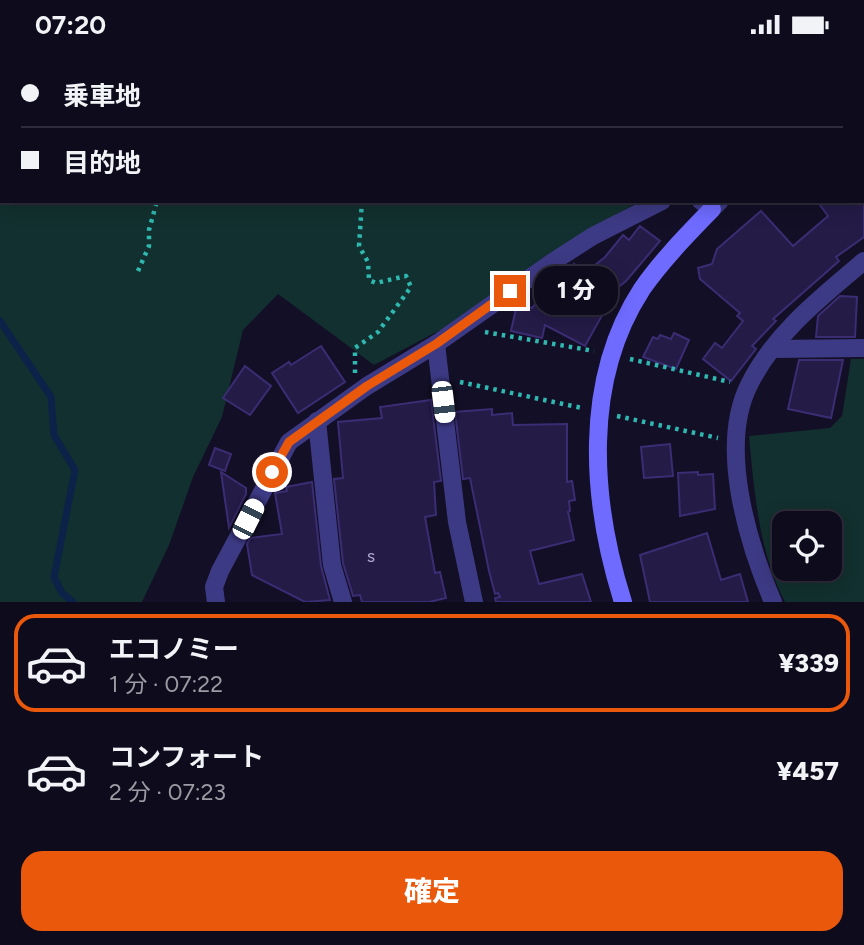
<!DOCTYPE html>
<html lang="ja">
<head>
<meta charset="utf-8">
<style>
  :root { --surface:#0e0b1c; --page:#1c1929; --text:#f1f3f6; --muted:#9b9ba3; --line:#2e2b3b; --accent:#ea580c }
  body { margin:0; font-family:Figtree,"Noto Sans JP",sans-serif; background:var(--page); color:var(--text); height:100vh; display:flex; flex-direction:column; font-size:26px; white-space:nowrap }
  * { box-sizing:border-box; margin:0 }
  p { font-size:23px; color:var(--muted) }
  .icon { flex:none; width:38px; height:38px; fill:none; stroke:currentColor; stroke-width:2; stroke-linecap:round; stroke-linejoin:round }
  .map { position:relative; height:553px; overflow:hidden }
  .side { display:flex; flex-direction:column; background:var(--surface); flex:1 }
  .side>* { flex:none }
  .hud { position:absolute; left:0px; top:0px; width:864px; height:154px; box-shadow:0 4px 18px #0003,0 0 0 2px var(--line); display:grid; align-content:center; height:154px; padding:0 21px; background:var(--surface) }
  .controls { position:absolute; left:772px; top:462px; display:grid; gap:14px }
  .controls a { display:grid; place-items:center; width:70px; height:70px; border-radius:14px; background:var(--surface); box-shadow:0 4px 18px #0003,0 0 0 2px var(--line); font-size:35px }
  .end { position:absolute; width:32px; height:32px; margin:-16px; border:9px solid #ea580c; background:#fff; box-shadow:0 0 0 4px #fff }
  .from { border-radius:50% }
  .bubble { position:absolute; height:49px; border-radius:21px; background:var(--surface); box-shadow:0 4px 18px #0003,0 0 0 2px var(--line); font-size:23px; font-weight:800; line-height:49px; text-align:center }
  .car { position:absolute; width:21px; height:42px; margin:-21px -10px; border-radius:9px; box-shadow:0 0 5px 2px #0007; background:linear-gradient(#fff 24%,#345 0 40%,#fff 0 76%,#345 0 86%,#fff 0) }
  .hud b { display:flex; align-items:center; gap:24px; height:66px; font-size:26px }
  .hud b+b { border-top:2px solid var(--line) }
  .hud i { width:18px; height:18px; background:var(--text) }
  ul { padding:12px 0 0; list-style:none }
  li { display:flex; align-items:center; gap:21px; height:98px; margin:0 14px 10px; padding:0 7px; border:4px solid transparent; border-radius:21px }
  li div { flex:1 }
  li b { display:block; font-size:26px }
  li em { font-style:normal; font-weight:800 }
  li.selected { border-color:var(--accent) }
  li>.icon { width:63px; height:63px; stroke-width:1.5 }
  .cta { display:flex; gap:14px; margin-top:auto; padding:14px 21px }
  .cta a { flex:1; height:80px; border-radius:21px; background:var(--accent); color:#fff; font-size:28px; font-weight:800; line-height:80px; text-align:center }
  .status { display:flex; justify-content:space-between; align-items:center; height:49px; padding:0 35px; background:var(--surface); direction:ltr }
  .status svg { height:19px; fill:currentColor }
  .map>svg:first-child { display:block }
  .green { fill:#12302f; fill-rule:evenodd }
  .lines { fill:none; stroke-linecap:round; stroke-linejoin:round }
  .stream { stroke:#0c2248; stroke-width:7 }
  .building { fill:#241b47; stroke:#3b2d73; stroke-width:2 }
  .path { stroke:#2fb8b0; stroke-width:4.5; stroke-dasharray:3.5 5; stroke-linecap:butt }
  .street { stroke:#3d3a85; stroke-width:18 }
  .secondary { stroke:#6f6bff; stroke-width:18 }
  .route { stroke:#ea580c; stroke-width:9 }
  .labels { text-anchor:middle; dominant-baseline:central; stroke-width:7; stroke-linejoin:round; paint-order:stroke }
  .number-label { font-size:18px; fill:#aca6d1 }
</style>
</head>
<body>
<div class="status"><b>07:20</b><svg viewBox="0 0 49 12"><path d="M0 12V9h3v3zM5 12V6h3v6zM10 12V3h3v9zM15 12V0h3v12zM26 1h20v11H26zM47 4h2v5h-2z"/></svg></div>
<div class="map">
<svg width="864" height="553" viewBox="0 0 864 553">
  <rect width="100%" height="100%" fill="#130f26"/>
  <g class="green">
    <path d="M0,0h811l1,2h-810v150h638l-93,54 -103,73 -70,37 -96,-71 -35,36 -21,87 -29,60 -24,68 -27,57h-142z"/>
    <path d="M851,310h13v243h-79c-26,-50 -31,-111 -36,-166l81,-8 12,-12zM784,474h46v46h-46z"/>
  </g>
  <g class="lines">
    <path class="stream" d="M0,272l51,76 3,38 21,35 -21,107 8,16 11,9"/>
  </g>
  <g class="building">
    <path d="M817,152h47v36l-28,20 3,4 -66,58 3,2 -24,25 4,3 -25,32 -28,-22 12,-16 7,5 21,-27 -6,-5 3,-3 -40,-34 -2,-11 14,-4 5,-15 44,-38 32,35 35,-30z"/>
    <path d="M640,177l20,15 -34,40 -32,26 10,5 -19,34 -40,-21 -3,13 -31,-7 6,-27 15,4 42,-44 10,10 21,-17 18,-22 6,5z"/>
    <path d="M840,247l17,1 -2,40h-39l2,-21z"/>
    <path d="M674,284l15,7 -13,29 -33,-12 10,-20 5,2 2,-4 11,4z"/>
    <path d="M321,297l24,36 -47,31 -26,-40 17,-11 2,3z"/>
    <path d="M799,311h44l-12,58 -43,-9z"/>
    <path d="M245,317l26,20 -21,29 -27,-17z"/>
    <path d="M431,351l10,81 -7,1 2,33 -11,2 10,56 5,-1 6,26 -17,4h-67l-2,-7 -7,1 -10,-33 -9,-84 9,-1 -5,-56 44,-4 -2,-11z"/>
    <path d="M492,360v6l20,-2 1,12 54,-1v58l5,-1 3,19 -6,1 1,10 -2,1 6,28 -44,11 9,33 43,-10 9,28h-95l-1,-4 5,-1 -2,-4 -3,1 -6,-23 -19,-93 -7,1 -8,-67z"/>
    <path d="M670,395l3,32 -29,2 -3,-31z"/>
    <path d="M215,399l16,6 -6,17 -16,-6z"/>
    <path d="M221,423l25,16v6l-17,34z"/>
    <path d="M698,423v3l15,-1 2,35 -35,7 -2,-43z"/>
    <path d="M312,433l9,84 9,34 -25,2 -53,-27 -5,-31 3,-6 32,-4 -7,-41 12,-2 -1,-4z"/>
    <path d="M707,484l14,47 19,-6 8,28h-98l-10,-47z"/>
  </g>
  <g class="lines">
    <g class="path">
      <path d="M262,2l1,-2"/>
      <path d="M0,68l2,-1"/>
      <path d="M138,222l11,-25v-16l8,-29"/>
      <path d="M485,283l109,19"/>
      <path d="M630,310l100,23"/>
      <path d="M355,324v-25l23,-16 33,-45 -5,-11 -30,7 -7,-3 -1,-18 -9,-16 3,-45"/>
      <path d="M460,333l122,26"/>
      <path d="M617,367l101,22"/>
    </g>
    <g class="street">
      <path d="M821,0v2"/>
      <path d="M863,51h1"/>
      <path d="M863,122l1,2"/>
      <path d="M701,152l11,8 8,-8"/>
      <path d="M436,295l21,178 17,80"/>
      <path d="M772,300l92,-1"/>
      <path d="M317,372l15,144 11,37"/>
      <path d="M216,553l-2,-15 6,-16 69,-129 78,-56 69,-42 115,-81 42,-27 69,-35"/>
      <path d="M773,553c-25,-59 -55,-155 -24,-217 25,-51 72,-88 115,-124"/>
    </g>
    <path class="secondary" d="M623,553c-32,-101 -41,-221 19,-313 20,-29 46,-55 70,-80"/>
  </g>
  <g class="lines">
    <path class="route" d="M272,423l17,-30 78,-56 69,-42 74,-53"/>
  </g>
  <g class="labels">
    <g class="number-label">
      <text x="371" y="507">s</text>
    </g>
  </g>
</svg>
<div class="controls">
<a><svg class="icon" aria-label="locate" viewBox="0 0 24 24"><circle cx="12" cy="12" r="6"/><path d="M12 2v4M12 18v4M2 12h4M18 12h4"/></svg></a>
</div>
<i class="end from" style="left:272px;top:423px"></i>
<i class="end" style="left:510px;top:242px"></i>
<div class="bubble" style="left:534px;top:217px;width:84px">1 分</div>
<i class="car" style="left:443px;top:353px;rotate:173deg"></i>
<i class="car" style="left:248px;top:470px;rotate:27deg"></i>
<div class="hud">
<b><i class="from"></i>乗車地</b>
<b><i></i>目的地</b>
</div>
</div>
<section class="side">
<ul>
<li class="selected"><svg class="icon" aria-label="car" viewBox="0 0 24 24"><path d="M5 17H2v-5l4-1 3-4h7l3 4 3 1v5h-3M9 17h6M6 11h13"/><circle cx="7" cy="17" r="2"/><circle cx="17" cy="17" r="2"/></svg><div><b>エコノミー</b><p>1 分 · 07:22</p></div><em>¥339</em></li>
<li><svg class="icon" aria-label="car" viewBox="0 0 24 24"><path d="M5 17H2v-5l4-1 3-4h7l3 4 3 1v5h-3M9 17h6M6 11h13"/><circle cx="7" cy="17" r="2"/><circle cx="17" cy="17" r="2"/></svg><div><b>コンフォート</b><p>2 分 · 07:23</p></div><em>¥457</em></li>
</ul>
<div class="cta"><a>確定</a></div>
</section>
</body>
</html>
